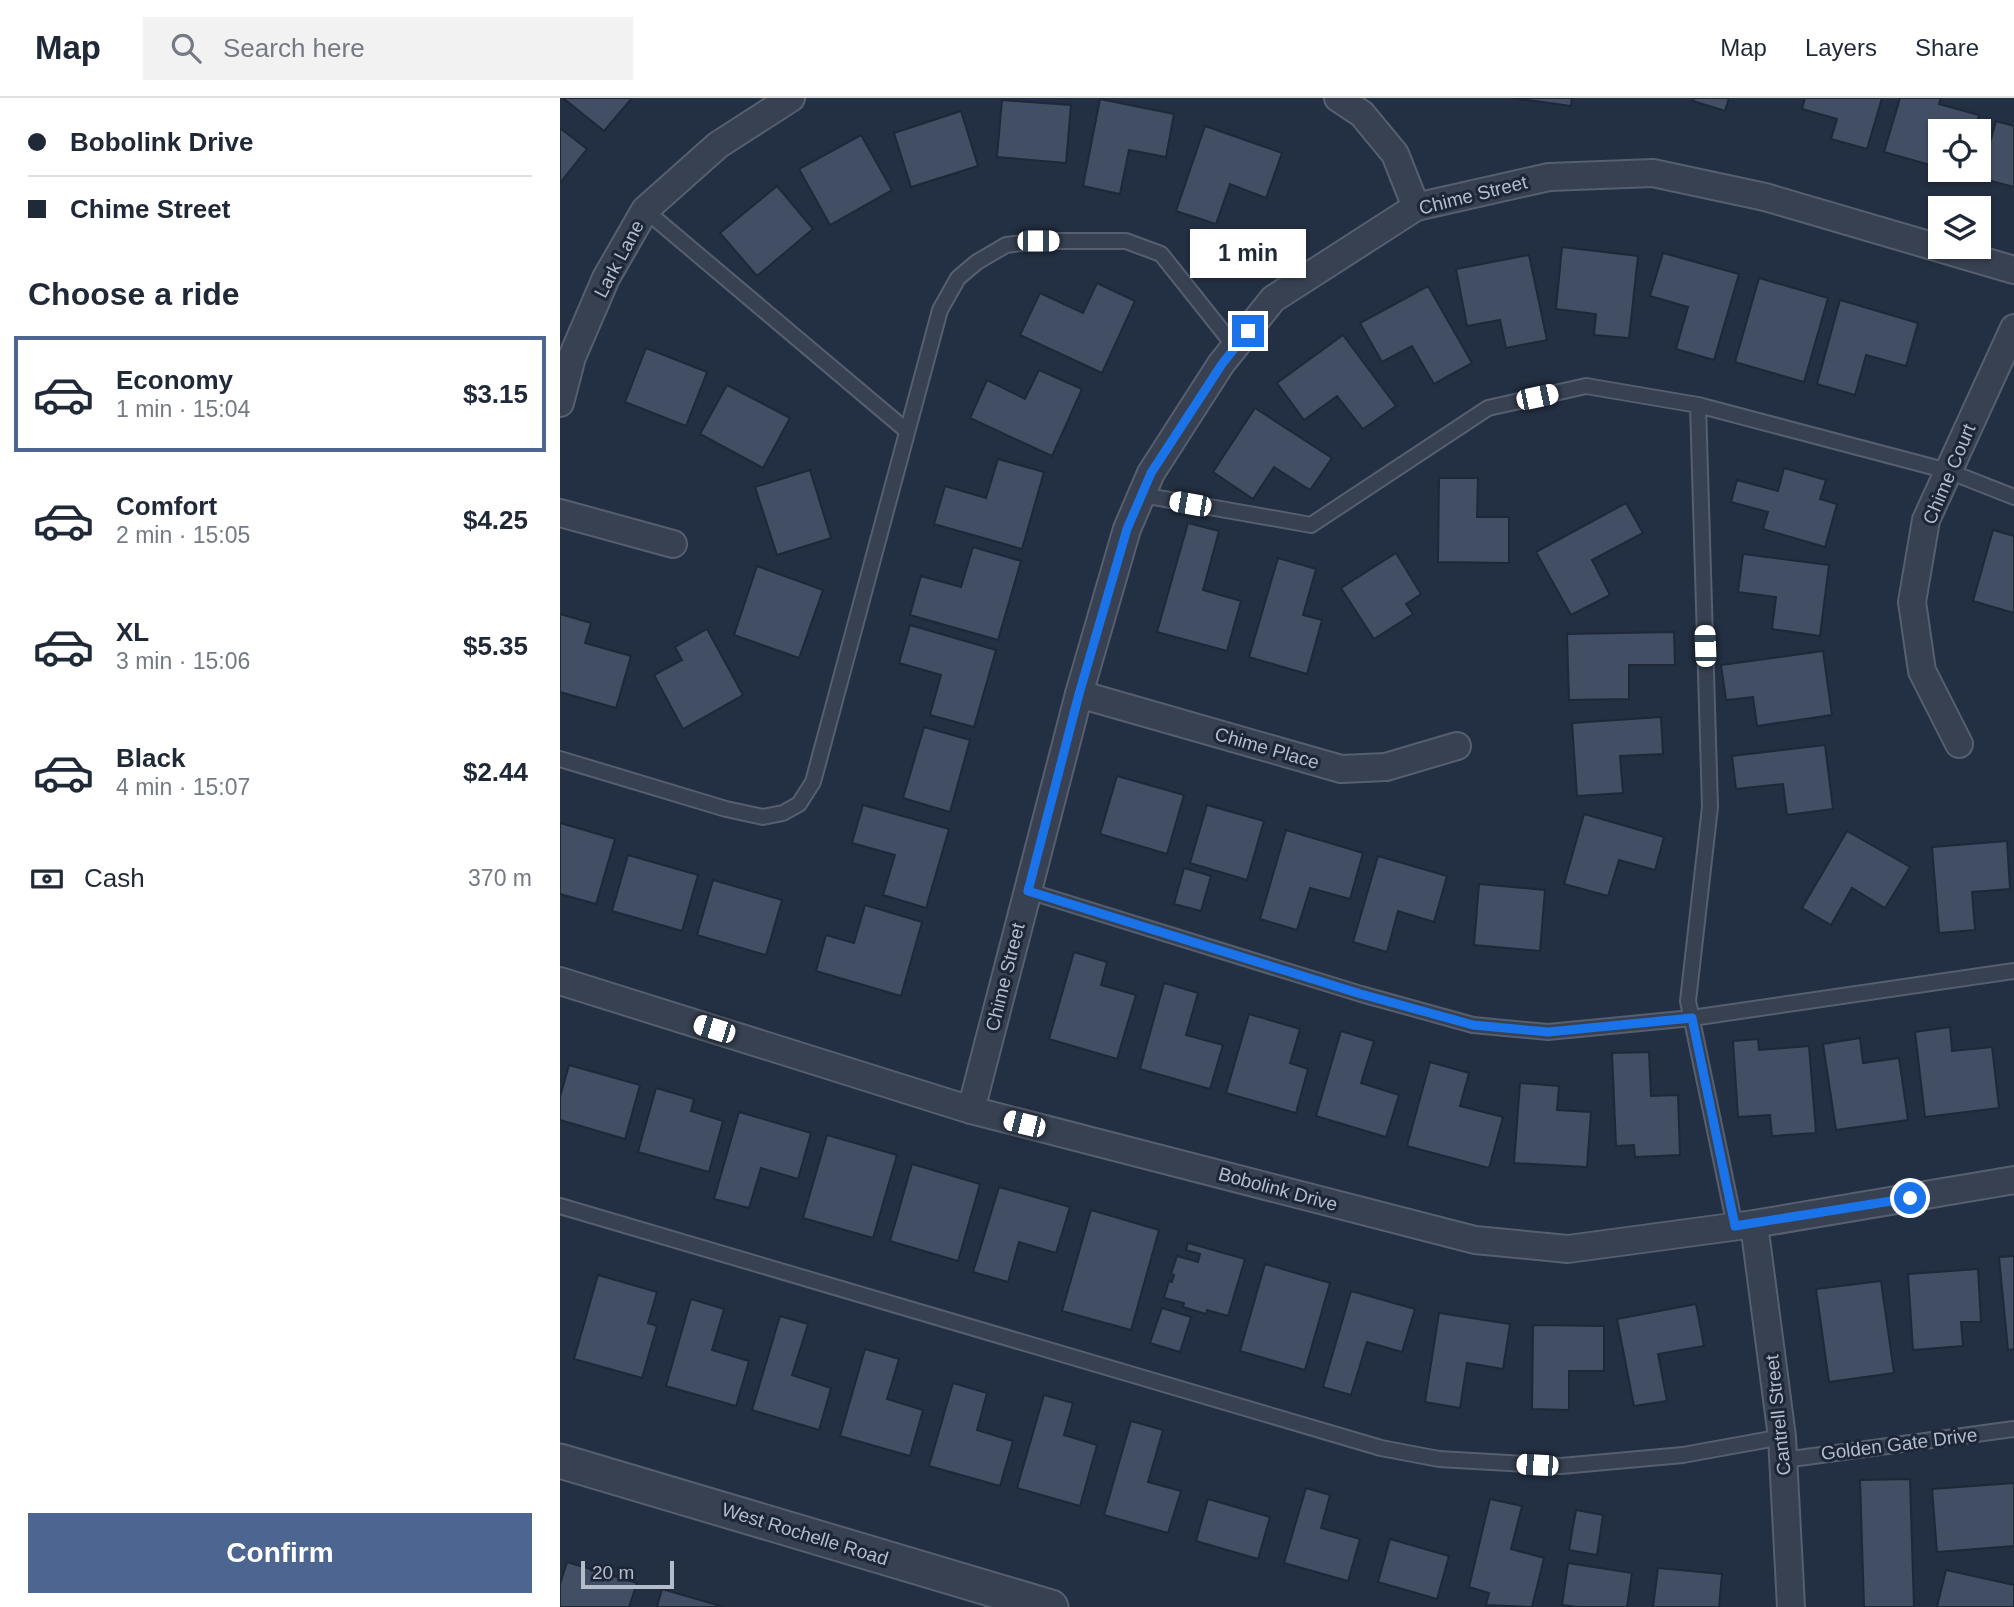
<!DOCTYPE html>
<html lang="en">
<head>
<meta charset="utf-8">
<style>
  :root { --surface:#fff; --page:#f2f2f3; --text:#1f2937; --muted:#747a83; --line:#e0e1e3; --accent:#4d6591 }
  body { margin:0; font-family:Helvetica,sans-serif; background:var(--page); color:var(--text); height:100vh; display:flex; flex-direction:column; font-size:26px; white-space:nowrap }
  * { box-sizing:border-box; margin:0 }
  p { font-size:23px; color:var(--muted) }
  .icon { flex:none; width:38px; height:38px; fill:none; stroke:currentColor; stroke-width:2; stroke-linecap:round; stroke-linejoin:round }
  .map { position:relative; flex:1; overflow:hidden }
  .sheet { display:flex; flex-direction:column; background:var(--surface); width:560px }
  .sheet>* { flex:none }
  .banner { display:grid; align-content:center; height:154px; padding:0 28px; background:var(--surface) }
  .fabs { position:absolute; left:1368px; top:21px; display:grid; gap:14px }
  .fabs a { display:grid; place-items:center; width:63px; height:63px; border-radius:0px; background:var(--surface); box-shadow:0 2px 5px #0004; font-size:35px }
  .scale { position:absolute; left:21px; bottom:18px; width:93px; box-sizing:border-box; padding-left:7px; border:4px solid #b4bccc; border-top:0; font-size:19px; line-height:24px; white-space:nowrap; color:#b4bccc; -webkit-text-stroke:5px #1c2636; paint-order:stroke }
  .end { position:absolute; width:32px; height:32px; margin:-16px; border:9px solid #1a73e8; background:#fff; box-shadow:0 0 0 4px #fff }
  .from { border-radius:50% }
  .bubble { position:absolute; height:49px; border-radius:0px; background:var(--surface); box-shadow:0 2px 5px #0004; font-size:23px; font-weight:700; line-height:49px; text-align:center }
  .car { position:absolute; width:21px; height:42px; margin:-21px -10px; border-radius:9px; box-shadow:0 0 5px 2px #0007; background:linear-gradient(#fff 24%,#345 0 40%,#fff 0 76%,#345 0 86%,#fff 0) }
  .banner b { display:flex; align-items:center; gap:24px; height:66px; font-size:26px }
  .banner b+b { border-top:2px solid var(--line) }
  .banner i { width:18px; height:18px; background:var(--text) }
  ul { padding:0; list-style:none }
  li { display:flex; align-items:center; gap:21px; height:116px; margin:0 14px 10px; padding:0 14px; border:4px solid transparent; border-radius:0px }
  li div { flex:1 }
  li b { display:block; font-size:26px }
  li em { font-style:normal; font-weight:700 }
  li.on { border-color:var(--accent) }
  li>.icon { width:63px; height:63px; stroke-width:1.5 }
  h2 { padding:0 28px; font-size:32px; line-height:84px }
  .pay { display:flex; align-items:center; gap:18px; height:77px; padding:0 28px; font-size:26px }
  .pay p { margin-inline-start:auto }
  .cta { display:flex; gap:14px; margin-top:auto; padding:14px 28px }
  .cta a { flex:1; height:80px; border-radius:0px; background:var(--accent); color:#fff; font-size:28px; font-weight:700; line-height:80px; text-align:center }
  header { display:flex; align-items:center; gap:42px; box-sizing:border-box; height:98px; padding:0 35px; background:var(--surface); border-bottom:2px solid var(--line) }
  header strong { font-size:33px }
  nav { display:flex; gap:38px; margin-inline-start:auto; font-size:24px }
  .search { width:490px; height:63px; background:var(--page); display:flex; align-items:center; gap:18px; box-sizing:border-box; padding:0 24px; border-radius:0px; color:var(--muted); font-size:26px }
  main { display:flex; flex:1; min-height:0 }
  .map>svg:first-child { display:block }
  .building { fill:#414e64; stroke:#1e2838; stroke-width:2 }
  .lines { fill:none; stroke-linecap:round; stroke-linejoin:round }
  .service-casing { stroke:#555f6f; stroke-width:18 }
  .minor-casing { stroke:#555f6f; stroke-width:30 }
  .tertiary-casing { stroke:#555f6f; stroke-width:37 }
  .service { stroke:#374151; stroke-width:14 }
  .minor { stroke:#374151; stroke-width:26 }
  .tertiary { stroke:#374151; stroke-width:33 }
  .route { stroke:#1a73e8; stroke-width:9 }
  .labels { text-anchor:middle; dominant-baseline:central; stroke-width:6; stroke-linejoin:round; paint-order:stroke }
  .street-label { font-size:19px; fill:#b4bccc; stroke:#1c2636 }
</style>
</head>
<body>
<header>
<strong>Map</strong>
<div class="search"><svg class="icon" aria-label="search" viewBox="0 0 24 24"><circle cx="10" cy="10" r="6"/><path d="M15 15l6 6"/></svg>Search here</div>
<nav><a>Map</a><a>Layers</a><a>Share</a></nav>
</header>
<main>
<section class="sheet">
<div class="banner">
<b><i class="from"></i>Bobolink Drive</b>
<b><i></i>Chime Street</b>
</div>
<h2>Choose a ride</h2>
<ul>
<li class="on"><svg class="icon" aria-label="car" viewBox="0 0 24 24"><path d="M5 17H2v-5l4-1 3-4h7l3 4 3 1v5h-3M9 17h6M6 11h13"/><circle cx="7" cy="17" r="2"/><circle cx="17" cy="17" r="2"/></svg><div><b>Economy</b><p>1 min · 15:04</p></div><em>$3.15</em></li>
<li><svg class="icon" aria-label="car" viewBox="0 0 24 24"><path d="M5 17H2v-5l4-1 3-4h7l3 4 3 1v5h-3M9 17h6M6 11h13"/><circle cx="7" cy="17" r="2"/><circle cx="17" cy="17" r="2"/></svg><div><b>Comfort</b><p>2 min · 15:05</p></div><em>$4.25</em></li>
<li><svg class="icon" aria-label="car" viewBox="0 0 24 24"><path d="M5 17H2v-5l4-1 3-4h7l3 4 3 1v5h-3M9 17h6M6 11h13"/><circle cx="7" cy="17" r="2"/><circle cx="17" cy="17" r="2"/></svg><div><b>XL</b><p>3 min · 15:06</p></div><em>$5.35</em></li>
<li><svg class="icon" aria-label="car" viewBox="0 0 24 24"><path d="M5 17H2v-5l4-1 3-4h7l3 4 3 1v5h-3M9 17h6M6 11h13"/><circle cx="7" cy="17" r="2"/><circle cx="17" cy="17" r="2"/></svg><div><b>Black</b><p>4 min · 15:07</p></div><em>$2.44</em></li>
</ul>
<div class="pay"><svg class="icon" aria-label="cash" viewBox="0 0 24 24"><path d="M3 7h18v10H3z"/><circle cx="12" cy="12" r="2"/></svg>Cash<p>370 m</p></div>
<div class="cta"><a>Confirm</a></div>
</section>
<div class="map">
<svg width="1454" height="1509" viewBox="0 0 1454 1509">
  <rect width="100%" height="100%" fill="#232f42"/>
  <g class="building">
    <path d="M3,0h69l-28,33z"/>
    <path d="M953,0h59l-1,8z"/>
    <path d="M1134,0h35l-4,13 -32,-10z"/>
    <path d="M1245,0h77l-15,51 -36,-10 6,-20 -35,-10z"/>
    <path d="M1340,0h41l-2,6 40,11 -5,16h-33v37l-57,-16z"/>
    <path d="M540,1l74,15 -8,43 -37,-7 -9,44 -37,-8z"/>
    <path d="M442,2l69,5 -5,58 -69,-6z"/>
    <path d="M401,13l17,55 -67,21 -17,-54z"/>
    <path d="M1436,23l18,5v61l-34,-9z"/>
    <path d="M645,28l77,27 -16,45 -36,-14 -14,40 -40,-13z"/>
    <path d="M0,30l27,21 -27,34z"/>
    <path d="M301,37l31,55 -62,35 -31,-56z"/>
    <path d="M217,88l36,43 -56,47 -37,-43z"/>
    <path d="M1002,149l76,9 -9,82 -35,-3 2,-21 -40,-5z"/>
    <path d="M1103,155l76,21 -25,86 -38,-11 12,-42 -38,-11z"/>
    <path d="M969,157l18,85 -41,8 -6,-28 -33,6 -11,-57z"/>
    <path d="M1199,180l69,20 -24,84 -69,-20z"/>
    <path d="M537,185l38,18 -33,72 -82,-38 20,-42 43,20z"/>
    <path d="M868,188l44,77 -38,21 -22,-38 -30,16 -22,-39z"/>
    <path d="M1280,202l78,23 -12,43 -40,-11 -11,40 -38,-11z"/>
    <path d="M783,237l53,71 -33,23 -26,-33 -33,24 -27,-37z"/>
    <path d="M86,250l61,24 -21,54 -61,-24z"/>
    <path d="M479,272l43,19 -30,67 -82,-38 17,-38 38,19z"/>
    <path d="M167,287l63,33 -27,50 -63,-34z"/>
    <path d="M695,310l77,50 -22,32 -36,-23 -21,32 -40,-27z"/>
    <path d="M438,361l46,13 -22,77 -88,-25 11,-38 41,12z"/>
    <path d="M1224,370l42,12 -6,19 17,5 -12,43 -62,-18 5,-17 -37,-10 6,-22 41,11z"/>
    <path d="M250,372l21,68 -54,17 -22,-68z"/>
    <path d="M879,380h39l-1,39h32v46l-71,-1z"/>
    <path d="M1066,405l17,30 -51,27 18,35 -39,20 -35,-63z"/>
    <path d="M628,425l31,8 -16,59 38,11 -14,50 -70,-19z"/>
    <path d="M1433,432l21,6v77l-41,-12z"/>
    <path d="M413,449l48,14 -23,79 -88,-25 11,-39 40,11z"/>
    <path d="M836,455l25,41 -15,10 7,10 -39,25 -33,-51z"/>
    <path d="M1183,456l86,11 -9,71 -48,-7 4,-32 -38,-5z"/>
    <path d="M718,460l38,11 -13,46 19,5 -15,54 -58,-17z"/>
    <path d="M197,468l66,24 -24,68 -65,-23z"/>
    <path d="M0,516l31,9 -6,20 46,13 -15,52 -56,-16z"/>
    <path d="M350,527l86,25 -22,77 -44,-12 11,-40 -42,-12z"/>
    <path d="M147,531l36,66 -60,34 -29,-54 28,-15 -7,-13z"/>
    <path d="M1114,534l1,33h-46v34l-60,1 -2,-66z"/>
    <path d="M1263,553l9,64 -75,11 -4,-29 -27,3 -5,-35z"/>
    <path d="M1101,619l2,37 -43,2 3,37 -46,3 -5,-73z"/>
    <path d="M364,629l46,13 -20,72 -47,-14z"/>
    <path d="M1265,647l8,64 -46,6 -4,-31 -47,5 -4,-33z"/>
    <path d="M557,678l67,19 -17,59 -67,-20z"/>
    <path d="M303,707l86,24 -23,79 -43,-13 12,-40 -43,-12z"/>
    <path d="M647,707l57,16 -17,59 -57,-17z"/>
    <path d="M1024,716l80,23 -9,33 -36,-10 -11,36 -44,-12z"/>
    <path d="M0,725l55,16 -19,65 -36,-10z"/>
    <path d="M726,732l77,23 -13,46 -40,-11 -13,42 -37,-11z"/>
    <path d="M1287,733l63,36 -25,41 -33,-20 -21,37 -29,-17z"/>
    <path d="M1447,743l3,48 -38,3 3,38 -36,3 -7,-86z"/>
    <path d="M68,757l70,20 -16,56 -70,-20z"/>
    <path d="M818,758l69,20 -13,46 -36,-11 -11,41 -34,-10z"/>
    <path d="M624,770l27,8 -10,35 -27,-7z"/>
    <path d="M153,782l69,20 -16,55 -69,-20z"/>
    <path d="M919,786l66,6 -5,61 -66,-6z"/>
    <path d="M305,807l57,17 -21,74 -85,-25 10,-36 28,8z"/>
    <path d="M514,854l33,10 -6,23 35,10 -19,64 -68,-20z"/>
    <path d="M604,885l34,10 -12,42 37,10 -13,44 -70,-20z"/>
    <path d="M689,916l51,15 -10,34 18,6 -12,44 -70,-20z"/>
    <path d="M1390,929l2,24 40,-4 7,61 -74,9 -10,-85z"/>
    <path d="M781,933l33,10 -13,42 38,12 -13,42 -70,-21z"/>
    <path d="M1300,940l3,25 36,-5 9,62 -72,10 -13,-86z"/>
    <path d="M1198,941l1,11 50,-4 7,87 -44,3 -2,-21 -32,2 -5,-76z"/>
    <path d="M1089,954l2,44 27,-1 2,60 -45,2 -1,-12 -18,1 -4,-93z"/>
    <path d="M870,964l39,11 -9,33 43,11 -14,51 -82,-22z"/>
    <path d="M9,967l71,20 -15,54 -65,-19v-23z"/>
    <path d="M960,985l39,3 -2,24 34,2 -4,55 -73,-4z"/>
    <path d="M96,990l38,11 -3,12 32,10 -14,51 -71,-20z"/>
    <path d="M179,1014l72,21 -13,46 -37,-11 -12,40 -35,-9z"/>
    <path d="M267,1037l70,20 -24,83 -70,-20z"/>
    <path d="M352,1066l68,20 -22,77 -68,-20z"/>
    <path d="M439,1089l71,20 -14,46 -37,-11 -11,40 -35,-10z"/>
    <path d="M531,1112l68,20 -28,100 -69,-19z"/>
    <path d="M628,1145l57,16 -17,57 -21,-6 -1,4 -23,-7 1,-4 -20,-5 5,-17 3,1 2,-7 -3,-1 6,-18 21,6 2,-8 -14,-4z"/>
    <path d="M1454,1158v93l-6,1 -9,-93z"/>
    <path d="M705,1166l65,19 -25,87 -65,-19z"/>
    <path d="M1418,1171l3,53h-20l2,24 -50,4 -5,-76z"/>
    <path d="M38,1177l59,17 -9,31 9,3 -15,52 -68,-19z"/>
    <path d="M1321,1183l13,92 -65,9 -13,-93z"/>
    <path d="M791,1193l64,18 -13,43 -35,-10 -16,53 -28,-8z"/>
    <path d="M131,1201l33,10 -12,41 37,11 -13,45 -70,-20z"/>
    <path d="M1136,1206l8,42 -46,8 9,47 -33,5 -17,-87z"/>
    <path d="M602,1210l29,9 -11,35 -30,-9z"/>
    <path d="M879,1215l71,11 -7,45 -36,-6 -7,45 -35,-6z"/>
    <path d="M220,1218l28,8 -16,51 39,13 -12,42 -67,-20z"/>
    <path d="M973,1227l71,1v45h-35v39l-37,-1z"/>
    <path d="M305,1251l34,10 -12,40 36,11 -13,46 -70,-20z"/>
    <path d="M393,1285l34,10 -10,37 36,11 -13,45 -71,-20z"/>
    <path d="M484,1297l29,8 -9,32 33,10 -17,61 -63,-18z"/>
    <path d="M571,1323l32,9 -15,52 33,9 -13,42 -64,-18z"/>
    <path d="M1350,1381l4,128h-50l-4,-127z"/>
    <path d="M1454,1385v63l-77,6 -5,-63z"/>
    <path d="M746,1390l24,7 -9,33 39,11 -12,42 -64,-18z"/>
    <path d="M648,1401l62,18 -12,42 -62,-18z"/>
    <path d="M930,1401l32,7 -11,43 33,9 -12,49 -46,-2 3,-12 -20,-6z"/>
    <path d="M1016,1412l27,5 -6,40 -28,-5z"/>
    <path d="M830,1441l59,17 -12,43 -59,-17z"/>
    <path d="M7,1464l70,21 -8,24h-69v-23z"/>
    <path d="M1008,1465l64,10 -5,34h-49l-16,-2z"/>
    <path d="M1098,1470l64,6 -3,33h-66z"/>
    <path d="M1386,1472l68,15v22h-77z"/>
    <path d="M102,1491l62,18h-67z"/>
  </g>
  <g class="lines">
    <g class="service-casing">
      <g id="service">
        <path d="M85,112l262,221"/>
        <path d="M1138,307l250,66 66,26"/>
        <path d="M582,397l169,30 177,-117 98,-22 112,19 12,402 -22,194 47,225"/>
        <path d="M0,661l166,50 37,8 20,-4 16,-9 14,-22 127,-472 18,-32 19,-16 29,-17 32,-4h88l35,13 74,93"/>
        <path d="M468,793l333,103 112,31 75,7 144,-14 322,-47"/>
        <path d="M0,1108l821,242 58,11 122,7 122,-11 99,-18"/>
        <path d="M1224,1362l230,-31"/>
      </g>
    </g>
    <g class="minor-casing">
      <g id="minor">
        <path d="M778,0l24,16 33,40 21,53"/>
        <path d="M0,305l12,-46 34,-79 39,-68 73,-65 73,-47"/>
        <path d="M0,415l113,31"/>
        <path d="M519,596l262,75 45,-2 71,-21"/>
        <path d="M1399,646l-37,-73 -10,-69 14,-82 88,-192"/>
        <path d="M0,883l411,129 504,130 93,9 186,-25 260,-44"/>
        <path d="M411,1012l108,-416 48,-165 24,-56 70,-109 52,-65 143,-92 133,-30 104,-4 112,24 249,73"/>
        <path d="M1194,1126l28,213 9,170"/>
      </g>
    </g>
    <g class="tertiary-casing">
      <path id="tertiary" d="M0,1363l491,146"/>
    </g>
    <use href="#service" class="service"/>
    <use href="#minor" class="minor"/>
    <use href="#tertiary" class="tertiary"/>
  </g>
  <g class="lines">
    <path class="route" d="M688,233l-26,33 -71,109 -24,56 -48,165 -51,197 333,103 112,31 75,7 144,-14 43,208 175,-28"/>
  </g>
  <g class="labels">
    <g class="street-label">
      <text transform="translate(913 97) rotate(-14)">Chime Street</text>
      <text transform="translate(59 161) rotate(-62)">Lark Lane</text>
      <text transform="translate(1389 376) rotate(-67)">Chime Court</text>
      <text transform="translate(707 650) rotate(16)">Chime Place</text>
      <text transform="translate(445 879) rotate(-76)">Chime Street</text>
      <text transform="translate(718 1091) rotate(15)">Bobolink Drive</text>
      <text transform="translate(1218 1317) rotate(-96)">Cantrell Street</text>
      <text transform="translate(1339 1346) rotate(-7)">Golden Gate Drive</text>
      <text transform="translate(245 1436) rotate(17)">West Rochelle Road</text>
    </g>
  </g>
</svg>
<div class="fabs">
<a><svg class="icon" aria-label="locate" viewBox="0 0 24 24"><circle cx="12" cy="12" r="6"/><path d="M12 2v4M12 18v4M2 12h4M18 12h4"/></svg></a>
<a><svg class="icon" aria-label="layers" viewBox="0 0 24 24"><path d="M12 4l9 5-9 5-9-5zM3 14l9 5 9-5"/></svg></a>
</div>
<div class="scale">20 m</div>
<i class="end from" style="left:1350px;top:1100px"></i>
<i class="end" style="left:688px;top:233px"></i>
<div class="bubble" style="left:630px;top:131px;width:116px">1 min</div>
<i class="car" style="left:478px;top:143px;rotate:90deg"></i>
<i class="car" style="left:977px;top:299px;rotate:78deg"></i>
<i class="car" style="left:630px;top:406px;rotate:280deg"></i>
<i class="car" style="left:1145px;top:548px;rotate:358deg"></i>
<i class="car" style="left:154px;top:931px;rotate:287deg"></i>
<i class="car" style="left:464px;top:1026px;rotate:284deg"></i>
<i class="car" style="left:977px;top:1367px;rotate:273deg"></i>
</div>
</main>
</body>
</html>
